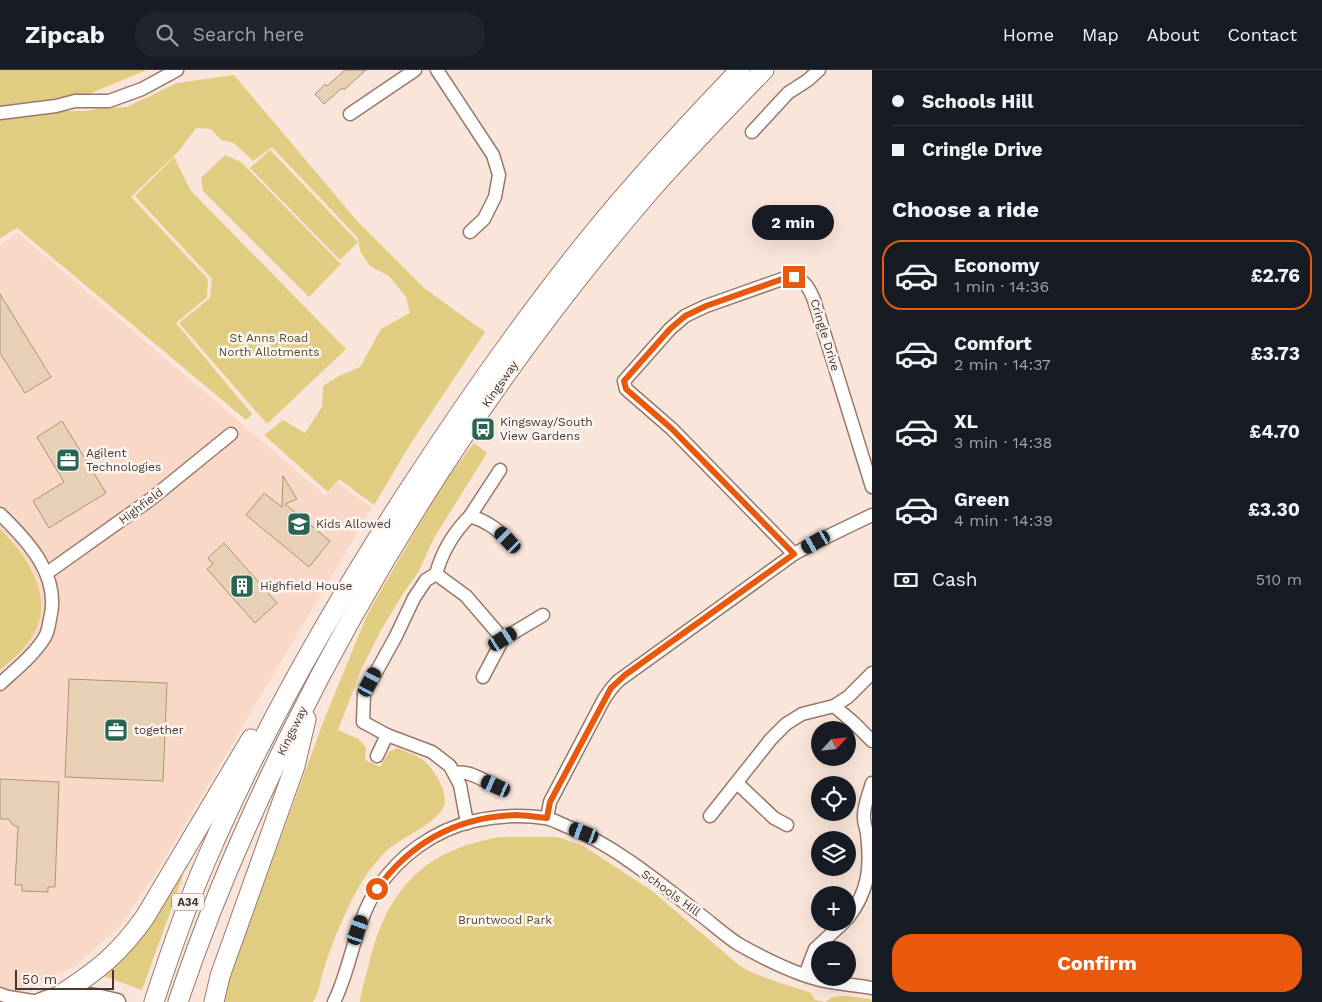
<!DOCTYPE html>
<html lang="en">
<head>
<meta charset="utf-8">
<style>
  :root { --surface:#171b24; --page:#20242c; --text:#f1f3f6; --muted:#9ea1a6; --line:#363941; --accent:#ea580c }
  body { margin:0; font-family:"Work Sans",sans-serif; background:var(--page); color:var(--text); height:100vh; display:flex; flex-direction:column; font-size:19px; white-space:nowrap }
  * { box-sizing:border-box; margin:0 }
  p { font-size:16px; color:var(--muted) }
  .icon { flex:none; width:28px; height:28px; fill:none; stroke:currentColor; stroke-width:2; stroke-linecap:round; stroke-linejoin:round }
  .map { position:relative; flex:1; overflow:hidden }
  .side { display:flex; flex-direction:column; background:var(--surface); width:450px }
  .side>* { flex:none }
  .hud { display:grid; align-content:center; height:110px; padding:0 20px; background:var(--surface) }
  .needle { width:32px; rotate:63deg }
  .tools { position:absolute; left:811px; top:651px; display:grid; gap:10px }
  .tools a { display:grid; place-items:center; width:45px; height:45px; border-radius:50%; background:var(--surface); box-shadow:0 5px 20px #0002; font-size:25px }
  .scale { position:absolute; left:15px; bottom:12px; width:99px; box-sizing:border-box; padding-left:5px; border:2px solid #453831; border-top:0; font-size:14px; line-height:18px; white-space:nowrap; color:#453831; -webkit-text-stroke:4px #fcf5f1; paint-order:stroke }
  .end { position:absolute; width:22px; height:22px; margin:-11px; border:6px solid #ea580c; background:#fff; box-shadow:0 0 0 2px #fff }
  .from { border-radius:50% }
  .bubble { position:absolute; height:35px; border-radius:18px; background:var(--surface); box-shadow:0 5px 20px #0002; font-size:16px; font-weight:700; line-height:35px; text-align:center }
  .car { position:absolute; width:15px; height:30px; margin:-15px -8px; border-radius:6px; box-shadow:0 0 4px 1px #0007; background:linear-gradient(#222 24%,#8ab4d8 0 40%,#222 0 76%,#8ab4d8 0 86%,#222 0) }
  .hud b { display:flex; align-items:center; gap:18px; height:48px; font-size:19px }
  .hud b+b { border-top:1px solid var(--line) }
  .hud i { width:12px; height:12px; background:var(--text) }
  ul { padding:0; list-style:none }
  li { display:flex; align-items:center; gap:15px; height:70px; margin:0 10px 8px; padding:0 10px; border:2px solid transparent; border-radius:20px }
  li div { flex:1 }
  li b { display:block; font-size:19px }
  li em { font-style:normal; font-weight:700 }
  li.selected { border-color:var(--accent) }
  li>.icon { width:45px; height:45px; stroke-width:1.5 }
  h2 { padding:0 20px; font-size:22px; line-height:60px }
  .pay { display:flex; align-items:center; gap:12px; height:55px; padding:0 20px; font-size:19px }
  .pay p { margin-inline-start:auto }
  .action { display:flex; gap:10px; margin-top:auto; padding:10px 20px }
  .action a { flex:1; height:58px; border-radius:20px; background:var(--accent); color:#fff; font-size:20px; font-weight:700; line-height:58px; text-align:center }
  header { display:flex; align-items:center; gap:30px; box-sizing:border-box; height:70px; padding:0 25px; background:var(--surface); border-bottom:1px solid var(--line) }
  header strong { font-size:24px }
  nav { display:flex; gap:28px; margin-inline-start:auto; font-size:18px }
  .search { width:350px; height:45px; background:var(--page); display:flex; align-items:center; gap:12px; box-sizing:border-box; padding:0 18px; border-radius:20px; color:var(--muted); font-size:19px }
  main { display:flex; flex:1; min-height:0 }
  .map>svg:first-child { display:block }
  .built { fill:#fad8c7 }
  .green { fill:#e0cd81 }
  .building { fill:#e7d0b4; stroke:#a99479 }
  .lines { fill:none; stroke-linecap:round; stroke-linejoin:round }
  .minor-casing { stroke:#987969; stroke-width:15 }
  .major-casing { stroke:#987969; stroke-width:19 }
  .highway-casing { stroke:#987969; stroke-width:21 }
  .minor { stroke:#fff; stroke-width:12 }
  .major { stroke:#fff; stroke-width:16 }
  .highway { stroke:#fff; stroke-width:19 }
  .route { stroke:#ea580c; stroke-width:6 }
  .labels { text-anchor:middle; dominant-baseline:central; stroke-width:5; stroke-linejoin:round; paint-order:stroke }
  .shield { fill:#fcf5f1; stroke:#7c716b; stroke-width:1 }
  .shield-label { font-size:11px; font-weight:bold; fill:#453831 }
  .street-label { font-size:12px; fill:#453831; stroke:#fcf5f1 }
  .park-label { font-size:12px; fill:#564c21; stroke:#fcf5f1 }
  .poi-label { font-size:12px; fill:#453831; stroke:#fcf5f1; text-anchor:start }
</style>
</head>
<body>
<header>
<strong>Zipcab</strong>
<div class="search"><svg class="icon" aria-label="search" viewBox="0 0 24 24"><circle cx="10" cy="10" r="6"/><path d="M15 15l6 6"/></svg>Search here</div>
<nav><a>Home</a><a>Map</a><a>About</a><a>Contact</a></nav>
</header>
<main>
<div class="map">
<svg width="872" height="932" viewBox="0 0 872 932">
  <rect width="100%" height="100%" fill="#fae5da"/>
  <path class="built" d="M18,163l308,263 11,-14 35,26 -212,358 -39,59 -47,42 -49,19 -8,16h-17v-758z"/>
  <g class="green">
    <path d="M0,0h147l-56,23 -42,13 -49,6z"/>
    <path d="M234,5l124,147 66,66 61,44 -74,111 -37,62 -35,-26 -11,13 -64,-57 19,-15 22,13 17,-26 1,-21 16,-10 21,-9 21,-38 29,-16 -4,-16 -17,-21 -19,-10 -10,-15 -2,-13 -86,-91 -19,14 -19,-18 -13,-3 -10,-11 -15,-1 -18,24 -47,45 77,82 -1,18 -31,26 76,91 -6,6 -229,-192 -17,10v-122l59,-5h26l17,-3 25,-1 50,-24z"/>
    <path d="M270,80l88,92 -18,18 -90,-92z"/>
    <path d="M225,85l16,7 100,102 -32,33 -106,-106 -2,-13z"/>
    <path d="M174,87l17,34 155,158 -79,75 -88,-101 31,-25 2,-19 -77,-83z"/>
    <path d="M474,373l13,10 -53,85 -16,35 -14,19 -23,38 -19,38 -24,62 21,9 7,9 -1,12 15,7 9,-15 8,-4c7,3 15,5 21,9 13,6 27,30 27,44 -1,19 -40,35 -54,46 -7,5 -13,13 -18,19 -19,23 -39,71 -48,100 -5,12 -5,25 -12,36h-89l4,-20 96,-262 44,-107 76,-131z"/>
    <path d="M0,459c27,27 57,70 32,108 -8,13 -21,23 -32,33z"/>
    <path d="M500,767h57l25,8 70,46 88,75c22,13 46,18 71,27l4,7 11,2c9,-11 32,-4 45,-3l1,3h-512c1,-13 6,-25 9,-38 18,-74 54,-114 131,-127z"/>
    <path d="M178,802l5,4 -41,114 -41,-15z"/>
  </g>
  <g class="building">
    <path d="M345,0h21l-22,20 -2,-2 -18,16 -9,-10 10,-10 2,2z"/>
    <path d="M0,224l51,83 -26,16 -25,-40z"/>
    <path d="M62,351l44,72 -57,35 -16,-27 31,-19 -27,-45z"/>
    <path d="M283,406l14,23 -12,5 45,37 -21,26 -63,-52 18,-22 18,14z"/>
    <path d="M224,473l53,60 -22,20 -48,-54 6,-5 -5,-6z"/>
    <path d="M69,609l98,4 -4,98 -98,-4z"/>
    <path d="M0,709l59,3 -4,105h-7v5l-26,-1v-6h-7l3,-58 -5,-2 -4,-6h-9z"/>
  </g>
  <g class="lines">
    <g class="minor-casing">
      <g id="minor">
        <path d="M437,0l56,85 6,20 -4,22 -11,22 -14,13"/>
        <path d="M0,43l56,-7 19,-5h34l33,-12 35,-19"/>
        <path d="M350,44l65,-44"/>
        <path d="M752,62l36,-39 20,-13 11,-10"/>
        <path d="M0,444c28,27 61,62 50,105 -1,5 -2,13 -5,18 -11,18 -30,33 -45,47"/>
        <path d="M470,446l30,-46"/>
        <path d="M794,484l-122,-125 -46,-40 -2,-8 46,-52 15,-13 21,-10 82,-29c15,0 21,10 26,23l58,187"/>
        <path d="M47,503l104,-74 80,-65"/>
        <path d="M436,504l30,22 37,43 -20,38"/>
        <path d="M503,569l40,-24"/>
        <path d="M834,636l19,16 19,19"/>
        <path d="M377,686l10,-21"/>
        <path d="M455,703c14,-3 27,7 41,13"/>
        <path d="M737,713l37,35 13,7"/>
        <path d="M710,746l61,-77 15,-15 16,-10 32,-8 14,-9 24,-24"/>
        <path d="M547,748l3,-16 54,-103 7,-10 7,-8 176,-127 22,-12 56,-27"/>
        <path d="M467,753l-7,-38 -10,-19 -18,-14 -45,-17 -24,-13 1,-28 32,-58 18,-38 12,-18 10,-6c6,-22 18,-42 34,-58 16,5 26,12 38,24"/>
        <path d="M848,848c21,-28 23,-50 19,-85 -1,-5 -3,-10 -3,-15 -1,-11 5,-24 8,-35"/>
        <path d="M805,905l10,-26 29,-27"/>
        <path d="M0,924l8,3 31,5"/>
        <path d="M334,932c18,-36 20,-78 43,-113 22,-33 57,-59 97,-68 23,-5 46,-7 71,-3 7,1 14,5 21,8 45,17 94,57 132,87 14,10 27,23 42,32 25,14 52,28 80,35 16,4 35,5 52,8"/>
      </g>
    </g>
    <g class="major-casing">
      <path id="major" d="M39,932c25,-12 52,-7 78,0"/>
    </g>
    <g class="highway-casing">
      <g id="highway">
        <path d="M60,925c38,-25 59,-41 85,-78l106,-178"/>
        <path d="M154,932c16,-49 33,-99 54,-146 56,-130 127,-253 204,-371 56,-86 115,-170 179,-249 47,-58 97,-112 149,-166"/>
        <path d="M178,932c31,-92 69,-181 112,-267 96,-194 218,-379 359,-543 37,-42 76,-82 115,-122"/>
        <path d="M214,932l6,-26 75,-210 11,-47"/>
      </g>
    </g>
    <use href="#minor" class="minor"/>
    <use href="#major" class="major"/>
    <use href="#highway" class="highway"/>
  </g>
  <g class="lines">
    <path class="route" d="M377,819c34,-47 80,-72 139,-74 10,0 20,2 31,3l3,-16 61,-114 14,-13 169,-121 -122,-125 -46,-40 -2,-8 46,-52 15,-13 21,-10 82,-29h6"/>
  </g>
  <defs>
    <g id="bus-square" transform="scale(1.25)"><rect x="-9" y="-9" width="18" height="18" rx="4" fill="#296550" stroke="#fcf5f1"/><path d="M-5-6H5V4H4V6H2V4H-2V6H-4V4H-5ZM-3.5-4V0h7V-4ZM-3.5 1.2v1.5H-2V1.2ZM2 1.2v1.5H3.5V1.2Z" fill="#fff"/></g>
    <g id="office-square" transform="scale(1.25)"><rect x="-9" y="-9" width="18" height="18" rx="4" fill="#296550" stroke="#fcf5f1"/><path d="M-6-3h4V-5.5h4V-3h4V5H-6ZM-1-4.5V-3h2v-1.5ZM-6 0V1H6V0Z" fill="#fff"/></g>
    <g id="school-square" transform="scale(1.25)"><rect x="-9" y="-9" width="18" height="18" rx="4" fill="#296550" stroke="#fcf5f1"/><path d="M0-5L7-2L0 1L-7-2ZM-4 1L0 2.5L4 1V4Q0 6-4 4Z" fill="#fff"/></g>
    <g id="building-square" transform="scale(1.25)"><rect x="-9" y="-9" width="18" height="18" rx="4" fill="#296550" stroke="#fcf5f1"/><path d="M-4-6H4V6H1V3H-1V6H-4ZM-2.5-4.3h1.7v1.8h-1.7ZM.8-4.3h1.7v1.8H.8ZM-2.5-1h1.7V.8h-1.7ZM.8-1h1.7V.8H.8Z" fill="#fff"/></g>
  </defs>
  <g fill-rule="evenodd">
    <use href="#bus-square" x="483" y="359"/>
    <use href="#office-square" x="68" y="390"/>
    <use href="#school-square" x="299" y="454"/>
    <use href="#building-square" x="242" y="516"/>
    <use href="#office-square" x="116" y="660"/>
  </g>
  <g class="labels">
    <rect class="shield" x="172" y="823.5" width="32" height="17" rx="4"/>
    <g class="shield-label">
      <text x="188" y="832">A34</text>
    </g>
    <g class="street-label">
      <text transform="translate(825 265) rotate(73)">Cringle Drive</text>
      <text transform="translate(500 314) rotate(-55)">Kingsway</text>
      <text transform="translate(141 436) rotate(-37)">Highfield</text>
      <text transform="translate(292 661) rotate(-64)">Kingsway</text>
      <text transform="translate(671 823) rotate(36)">Schools Hill</text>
    </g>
    <g class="park-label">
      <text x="269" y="268">St Anns Road<tspan x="269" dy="14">North Allotments</tspan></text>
      <text x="505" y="850">Bruntwood Park</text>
    </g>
    <g class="poi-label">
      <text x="500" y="352">Kingsway/South<tspan x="500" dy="14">View Gardens</tspan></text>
      <text x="86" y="383">Agilent<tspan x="86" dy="14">Technologies</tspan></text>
      <text x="316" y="454">Kids Allowed</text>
      <text x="260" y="516">Highfield House</text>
      <text x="134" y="660">together</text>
    </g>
  </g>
</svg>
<div class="tools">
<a><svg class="needle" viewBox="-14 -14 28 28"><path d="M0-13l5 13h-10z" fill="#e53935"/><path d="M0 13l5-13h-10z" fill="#9ea1a6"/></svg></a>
<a><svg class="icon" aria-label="locate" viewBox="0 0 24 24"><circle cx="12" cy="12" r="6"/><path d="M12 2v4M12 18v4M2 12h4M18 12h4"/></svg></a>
<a><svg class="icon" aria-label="layers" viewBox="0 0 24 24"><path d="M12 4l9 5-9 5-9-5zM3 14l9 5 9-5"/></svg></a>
<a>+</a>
<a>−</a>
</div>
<div class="scale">50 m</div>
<i class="end from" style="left:377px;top:819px"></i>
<i class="end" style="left:794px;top:207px"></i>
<div class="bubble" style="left:752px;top:135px;width:82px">2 min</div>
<i class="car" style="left:508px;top:470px;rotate:316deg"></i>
<i class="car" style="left:816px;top:472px;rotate:240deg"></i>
<i class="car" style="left:503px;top:569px;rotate:58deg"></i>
<i class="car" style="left:370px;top:612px;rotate:28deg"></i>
<i class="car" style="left:496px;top:716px;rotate:294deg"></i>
<i class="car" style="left:584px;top:763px;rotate:291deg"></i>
<i class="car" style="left:358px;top:860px;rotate:19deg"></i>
</div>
<section class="side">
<div class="hud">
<b><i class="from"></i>Schools Hill</b>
<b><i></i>Cringle Drive</b>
</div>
<h2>Choose a ride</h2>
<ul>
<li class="selected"><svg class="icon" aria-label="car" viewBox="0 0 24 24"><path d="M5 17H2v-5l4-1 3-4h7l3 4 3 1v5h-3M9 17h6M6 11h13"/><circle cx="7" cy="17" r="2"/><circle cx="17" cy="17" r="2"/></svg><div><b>Economy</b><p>1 min · 14:36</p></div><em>£2.76</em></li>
<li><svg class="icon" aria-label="car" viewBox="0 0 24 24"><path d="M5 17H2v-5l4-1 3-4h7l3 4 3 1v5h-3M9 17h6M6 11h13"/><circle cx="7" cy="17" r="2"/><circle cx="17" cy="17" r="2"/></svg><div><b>Comfort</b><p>2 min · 14:37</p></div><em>£3.73</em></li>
<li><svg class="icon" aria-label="car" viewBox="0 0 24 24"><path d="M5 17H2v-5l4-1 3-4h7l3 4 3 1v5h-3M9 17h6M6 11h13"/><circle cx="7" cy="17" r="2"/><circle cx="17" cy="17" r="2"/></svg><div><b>XL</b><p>3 min · 14:38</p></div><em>£4.70</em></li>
<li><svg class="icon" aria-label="car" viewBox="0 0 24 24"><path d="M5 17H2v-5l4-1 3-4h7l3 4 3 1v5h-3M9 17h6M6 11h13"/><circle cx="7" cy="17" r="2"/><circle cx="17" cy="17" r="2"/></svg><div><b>Green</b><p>4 min · 14:39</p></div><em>£3.30</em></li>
</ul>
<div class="pay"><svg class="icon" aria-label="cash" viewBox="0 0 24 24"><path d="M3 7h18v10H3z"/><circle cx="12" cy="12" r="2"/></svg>Cash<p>510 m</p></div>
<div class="action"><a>Confirm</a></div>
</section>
</main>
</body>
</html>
